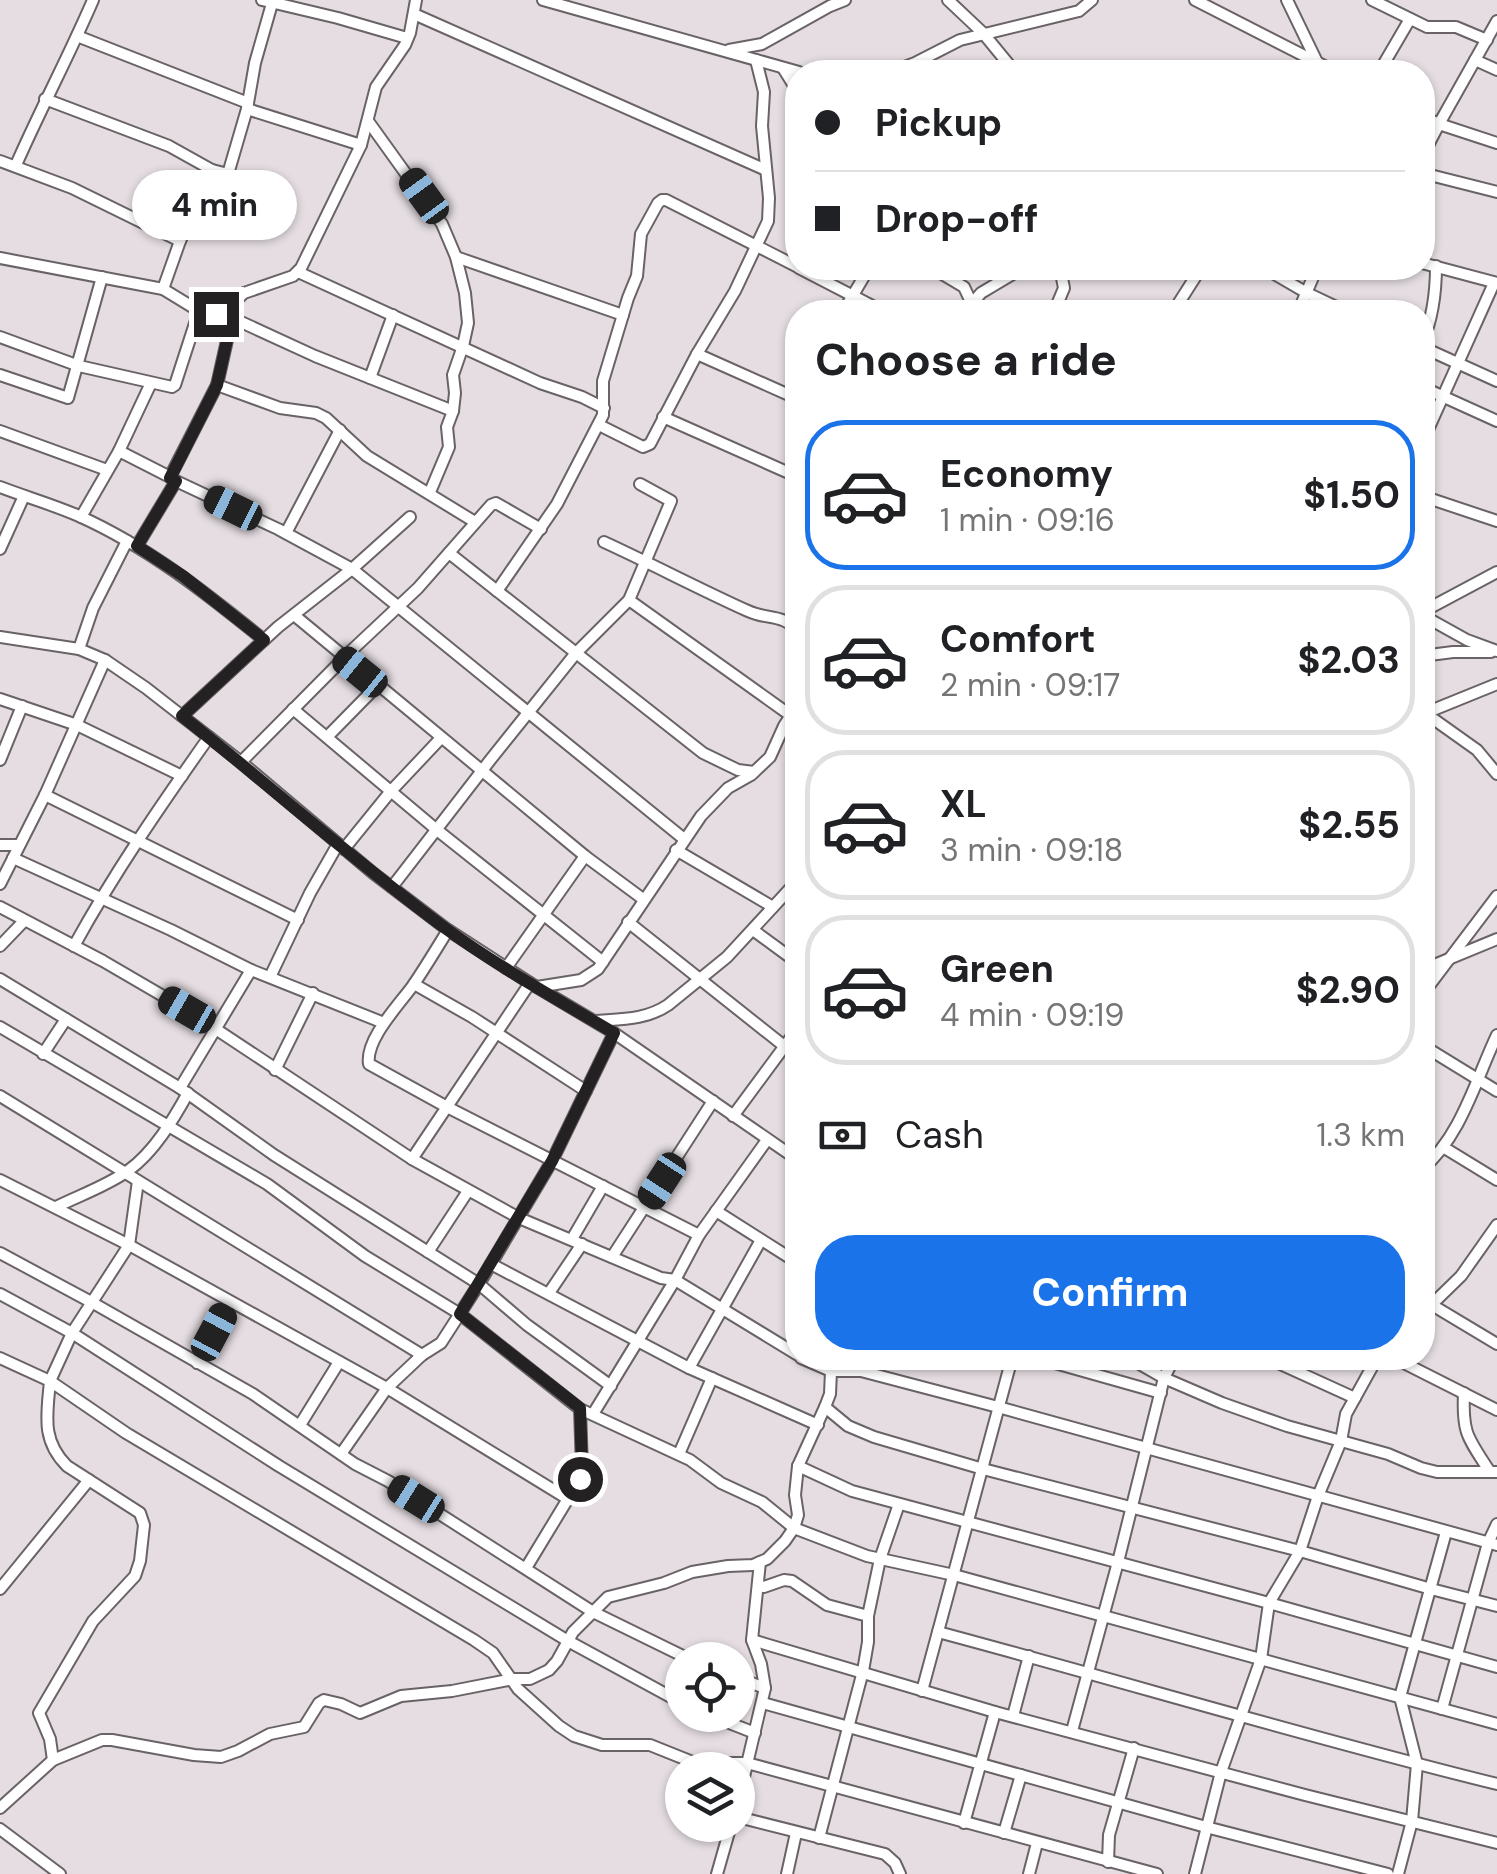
<!DOCTYPE html>
<html lang="en">
<head>
<meta charset="utf-8">
<style>
  :root { --surface:#fff; --page:#f2f2f2; --text:#202124; --muted:#757577; --line:#e0e0e0; --accent:#1a73e8 }
  body { margin:0; font-family:"DM Sans",sans-serif; background:var(--page); color:var(--text); height:100vh; display:flex; flex-direction:column; font-size:38px; white-space:nowrap }
  * { box-sizing:border-box; margin:0 }
  p { font-size:32px; color:var(--muted) }
  .icon { flex:none; width:55px; height:55px; fill:none; stroke:currentColor; stroke-width:2; stroke-linecap:round; stroke-linejoin:round }
  .map { position:relative; flex:1; overflow:hidden }
  .details { position:absolute; left:785px; top:300px; width:650px; height:1070px; display:flex; flex-direction:column; background:var(--surface); border-radius:40px; box-shadow:0 2px 8px #0004 }
  .details>* { flex:none }
  .banner { position:absolute; left:785px; top:60px; width:650px; height:220px; border-radius:40px; box-shadow:0 2px 8px #0004; display:grid; align-content:center; height:220px; padding:0 30px; background:var(--surface) }
  .tools { position:absolute; left:665px; top:1642px; display:grid; gap:20px }
  .tools a { display:grid; place-items:center; width:90px; height:90px; border-radius:50%; background:var(--surface); box-shadow:0 2px 8px #0004; font-size:50px }
  .end { position:absolute; width:45px; height:45px; margin:-22px; border:12px solid #242122; background:#fff; box-shadow:0 0 0 5px #fff }
  .from { border-radius:50% }
  .bubble { position:absolute; height:70px; border-radius:35px; background:var(--surface); box-shadow:0 2px 8px #0004; font-size:32px; font-weight:700; line-height:70px; text-align:center }
  .car { position:absolute; width:30px; height:60px; margin:-30px -15px; border-radius:12px; box-shadow:0 0 8px 2px #0007; background:linear-gradient(#222 24%,#8ab4d8 0 40%,#222 0 76%,#8ab4d8 0 86%,#222 0) }
  .banner b { display:flex; align-items:center; gap:35px; height:95px; font-size:38px }
  .banner b+b { border-top:2px solid var(--line) }
  .banner i { width:25px; height:25px; background:var(--text) }
  ul { padding:0; list-style:none }
  li { display:flex; align-items:center; gap:30px; height:150px; margin:0 20px 15px; padding:0 10px; border:5px solid var(--line); border-radius:40px }
  li div { flex:1 }
  li b { display:block; font-size:38px }
  li em { font-style:normal; font-weight:700 }
  li.active { border-color:var(--accent) }
  li>.icon { width:90px; height:90px; stroke-width:1.5 }
  h2 { padding:0 30px; font-size:45px; line-height:120px }
  .pay { display:flex; align-items:center; gap:25px; height:110px; padding:0 30px; font-size:38px }
  .pay p { margin-inline-start:auto }
  .primary-button { display:flex; gap:20px; margin-top:auto; padding:20px 30px }
  .primary-button a { flex:1; height:115px; border-radius:40px; background:var(--accent); color:#fff; font-size:40px; font-weight:700; line-height:115px; text-align:center }
  .map>svg:first-child { display:block }
  .lines { fill:none; stroke-linecap:round; stroke-linejoin:round }
  .street-casing { stroke:#696266; stroke-width:14 }
  .street { stroke:#fff; stroke-width:10 }
  .route { stroke:#242122; stroke-width:12 }
</style>
</head>
<body>
<div class="map">
<svg width="1497" height="1874" viewBox="0 0 1497 1874">
  <rect width="100%" height="100%" fill="#e5dde2"/>
  <g class="lines">
    <g class="street-casing">
      <g id="street">
        <path d="M262,0l76,18 69,20"/>
        <path d="M543,0l256,72"/>
        <path d="M948,0l35,33 32,39"/>
        <path d="M1195,0l141,72"/>
        <path d="M1287,0l30,62"/>
        <path d="M1372,0l55,27h29l31,13"/>
        <path d="M414,14l352,156"/>
        <path d="M77,36l171,67"/>
        <path d="M729,50l33,-6 68,-38 15,-6"/>
        <path d="M1475,60l22,10"/>
        <path d="M783,68l15,24"/>
        <path d="M891,72l24,-9 45,-23 119,-29 13,-11"/>
        <path d="M1379,72l31,-53"/>
        <path d="M45,99l124,47 43,24 16,4 19,-65 8,-46 18,-63"/>
        <path d="M247,109l114,36"/>
        <path d="M1422,116l17,8 58,-103"/>
        <path d="M368,121l74,103 14,33 9,36 3,30 -5,23 -10,29 2,18 -2,18 -6,16 2,20 -19,45"/>
        <path d="M1422,157l17,-33 58,19"/>
        <path d="M0,161l72,27 108,53"/>
        <path d="M16,165c24,-55 53,-109 77,-165"/>
        <path d="M1422,173l75,19"/>
        <path d="M456,257l167,58"/>
        <path d="M0,258l163,31 36,22 17,4 7,-2 21,-20 49,-17 8,-8 60,-123 15,-58 29,-42 5,-12 6,-33"/>
        <path d="M1422,263l75,20"/>
        <path d="M799,268l85,44"/>
        <path d="M932,268l32,19 8,17"/>
        <path d="M1264,268l43,25 40,19"/>
        <path d="M298,272l242,111 42,14 22,11"/>
        <path d="M163,289l17,-48 32,-71"/>
        <path d="M843,312l26,-44"/>
        <path d="M965,312l16,-19 42,-25"/>
        <path d="M1054,312l10,-24 -4,-20"/>
        <path d="M1173,312l28,-44"/>
        <path d="M1298,312l19,-44"/>
        <path d="M228,316l87,40 138,55"/>
        <path d="M0,337l79,29 93,21 3,-2 24,-74"/>
        <path d="M1422,343c11,-25 14,-50 14,-77"/>
        <path d="M1422,347l75,34"/>
        <path d="M697,354l101,45"/>
        <path d="M0,375l68,23 34,-121"/>
        <path d="M370,378l23,-63"/>
        <path d="M217,385l63,23 36,5 10,5 41,38 108,66"/>
        <path d="M1422,387l75,34"/>
        <path d="M663,417l135,60"/>
        <path d="M599,425l44,22 7,-3 47,-90 38,-63 33,-70 1,-23 -7,-72 2,-34 -8,-32"/>
        <path d="M0,431l107,39"/>
        <path d="M1422,443l72,-160"/>
        <path d="M119,451l51,26"/>
        <path d="M176,481l102,48 74,40 332,270"/>
        <path d="M0,487c26,10 54,18 79,29 69,31 127,77 185,124"/>
        <path d="M1422,496l75,25"/>
        <path d="M81,517l38,-66 32,-68"/>
        <path d="M286,533l54,-103"/>
        <path d="M604,542c48,22 95,47 144,69 19,9 34,2 50,20"/>
        <path d="M137,546l39,-65 -6,-4 47,-92 15,-67"/>
        <path d="M0,549l24,-53"/>
        <path d="M449,553l254,200 35,17 16,2"/>
        <path d="M497,591l60,-87 46,-89v-34l25,-83 9,-22 4,-42 17,-31 4,-3h4l132,67"/>
        <path d="M629,600l161,115"/>
        <path d="M1422,612l75,-40"/>
        <path d="M294,615l291,241 58,43"/>
        <path d="M1422,615l45,25 30,11"/>
        <path d="M0,637l79,12 26,11 41,28 95,74 132,111 75,57 82,53 84,50 184,127"/>
        <path d="M79,649l14,-41 34,-67"/>
        <path d="M1422,656l31,-4h38"/>
        <path d="M0,699l77,26 105,51"/>
        <path d="M293,709l144,121 166,132"/>
        <path d="M1425,713l52,37 20,24"/>
        <path d="M1423,714l74,-30"/>
        <path d="M182,716l96,-89 74,-58 58,-52"/>
        <path d="M327,737l50,-51"/>
        <path d="M0,760l22,-54"/>
        <path d="M241,762l111,-112 66,-62 73,-83 5,-2 45,26"/>
        <path d="M45,795l253,125"/>
        <path d="M0,845h19"/>
        <path d="M344,849l47,-58 50,-53"/>
        <path d="M676,850l97,57"/>
        <path d="M13,858l158,72 80,40 133,53"/>
        <path d="M0,884l45,-89 60,-135"/>
        <path d="M392,887l99,-128 85,-106 53,-53 42,-99 -31,-17"/>
        <path d="M0,907l103,54 84,49 225,149 107,59 142,60 14,2 123,75"/>
        <path d="M628,922l170,135"/>
        <path d="M448,930c-11,18 -22,36 -34,54 -14,20 -49,55 -45,80l78,43 252,128"/>
        <path d="M753,930l45,33"/>
        <path d="M0,946l24,-25"/>
        <path d="M74,946c40,-73 87,-141 135,-209"/>
        <path d="M506,968l79,-112"/>
        <path d="M1422,970l75,-31"/>
        <path d="M270,977l40,-84 28,-49"/>
        <path d="M0,979l66,40 -23,35"/>
        <path d="M414,984l58,33 114,74"/>
        <path d="M537,987l44,-7 17,-11 103,-153 27,-28 23,-13 19,-18 14,-31 14,-22"/>
        <path d="M1422,995l75,-99"/>
        <path d="M66,1019l114,69 94,67 205,129 48,41 84,61"/>
        <path d="M595,1021c26,-2 51,-1 73,-16l59,-48 71,-77"/>
        <path d="M0,1027l267,157 98,72 95,58 120,95 110,51 31,23 41,19 32,26 73,28 87,19 543,149"/>
        <path d="M1422,1045l75,46"/>
        <path d="M275,1070l38,-77"/>
        <path d="M180,1088l71,-118"/>
        <path d="M0,1096l422,259"/>
        <path d="M733,1116l65,-88"/>
        <path d="M1443,1147l54,33"/>
        <path d="M412,1159l118,-176"/>
        <path d="M1422,1169c39,-32 54,-90 75,-134"/>
        <path d="M0,1180l129,65 258,143 181,111"/>
        <path d="M56,1207c24,-12 51,-21 73,-37 25,-18 44,-50 59,-77"/>
        <path d="M716,1211l82,52"/>
        <path d="M572,1239l31,-53"/>
        <path d="M428,1252l40,-61"/>
        <path d="M0,1253l93,50 160,91 102,70 33,17 205,131 98,48"/>
        <path d="M612,1257l101,-156"/>
        <path d="M491,1264l198,104 129,57"/>
        <path d="M549,1293l33,-49"/>
        <path d="M0,1294l72,39 207,133 289,175 114,62"/>
        <path d="M1422,1299l75,45"/>
        <path d="M1422,1314l39,-38 36,-51"/>
        <path d="M0,1358l50,23 22,-48 57,-88 9,-64"/>
        <path d="M801,1358l30,13h30l137,36 499,138"/>
        <path d="M1037,1358l124,35"/>
        <path d="M1129,1358l35,20 58,25 65,23 101,28 33,14 16,4h60"/>
        <path d="M1267,1358l88,40"/>
        <path d="M1394,1358l103,52"/>
        <path d="M197,1363l33,-61"/>
        <path d="M689,1368l72,-128"/>
        <path d="M1464,1393c-2,41 4,45 26,79"/>
        <path d="M825,1407l23,19 26,11 109,32 317,82 131,38 66,17"/>
        <path d="M593,1414l82,-134 24,-45 68,-95"/>
        <path d="M300,1425l39,-63"/>
        <path d="M341,1454l46,-66 35,-33 19,-12 38,-59 73,-123 62,-128"/>
        <path d="M679,1454l33,-76"/>
        <path d="M798,1466l54,25 417,112 228,64"/>
        <path d="M526,1568l54,-89 2,-10 -2,-60"/>
        <path d="M758,1586l6,1 20,-7 8,1 35,24 41,11"/>
        <path d="M0,1589l89,-109"/>
        <path d="M938,1632c187,50 372,106 559,152"/>
        <path d="M752,1640l243,72 310,83 192,48"/>
        <path d="M738,1678l27,10"/>
        <path d="M922,1691l90,-333"/>
        <path d="M763,1703l443,124 182,47"/>
        <path d="M1442,1709l46,-166 9,-19"/>
        <path d="M709,1715l46,18"/>
        <path d="M1013,1716l16,-60"/>
        <path d="M1072,1731l46,-169 46,-184 10,-20"/>
        <path d="M53,1760l-3,-21 -11,-26 54,-92 42,-45 5,-15 4,-36 -4,-12 -73,-47c-26,-26 -20,-51 -17,-85l76,52 348,207 19,13 25,36 41,37 15,10 28,9h48l45,18h52l410,111"/>
        <path d="M738,1802l27,-114 -4,-24 -9,-24 8,-78"/>
        <path d="M0,1808l53,-48 49,-20h10l82,15 27,2 17,-6 32,-17 34,-7 15,-24 5,-3 17,4 19,9 41,-17 51,-5 61,-12h17l19,-9 8,-9 16,-29 35,-35 56,-14 28,-11 36,-6 25,-1 14,-6 18,-18 9,-13 4,-13 -3,-20 3,-29 27,-59 5,-13 1,-23"/>
        <path d="M738,1817l147,37 10,9 5,11"/>
        <path d="M964,1823l31,-111"/>
        <path d="M0,1829l60,45"/>
        <path d="M1004,1833l17,-58"/>
        <path d="M819,1838l44,-167 5,-29v-26l12,-57 19,-55"/>
        <path d="M1108,1862l1,-27 25,-87"/>
        <path d="M717,1874l14,-49"/>
        <path d="M787,1874l9,-41"/>
        <path d="M1029,1874l8,-31"/>
        <path d="M1195,1874l26,-102 40,-113 8,-56 31,-52 18,-55 23,-55 5,-27 31,-56"/>
        <path d="M1398,1874l14,-53 5,-57 -17,-67 46,-165"/>
      </g>
    </g>
    <use href="#street" class="street"/>
  </g>
  <g class="lines">
    <path class="route" d="M216,314l6,-1 10,5 -15,67 -47,93 6,3 -39,65 46,30 81,64 -82,76c88,70 172,145 263,212 53,39 112,71 169,105l-62,128 -92,153 120,94 2,60 -2,11"/>
  </g>
</svg>
<div class="tools">
<a><svg class="icon" aria-label="locate" viewBox="0 0 24 24"><circle cx="12" cy="12" r="6"/><path d="M12 2v4M12 18v4M2 12h4M18 12h4"/></svg></a>
<a><svg class="icon" aria-label="layers" viewBox="0 0 24 24"><path d="M12 4l9 5-9 5-9-5zM3 14l9 5 9-5"/></svg></a>
</div>
<i class="end from" style="left:580px;top:1479px"></i>
<i class="end" style="left:216px;top:314px"></i>
<div class="bubble" style="left:132px;top:170px;width:165px">4 min</div>
<i class="car" style="left:424px;top:196px;rotate:324deg"></i>
<i class="car" style="left:233px;top:508px;rotate:296deg"></i>
<i class="car" style="left:360px;top:672px;rotate:309deg"></i>
<i class="car" style="left:187px;top:1010px;rotate:300deg"></i>
<i class="car" style="left:662px;top:1181px;rotate:213deg"></i>
<i class="car" style="left:214px;top:1332px;rotate:28deg"></i>
<i class="car" style="left:416px;top:1499px;rotate:302deg"></i>
<div class="banner">
<b><i class="from"></i>Pickup</b>
<b><i></i>Drop-off</b>
</div>
<section class="details">
<h2>Choose a ride</h2>
<ul>
<li class="active"><svg class="icon" aria-label="car" viewBox="0 0 24 24"><path d="M5 17H2v-5l4-1 3-4h7l3 4 3 1v5h-3M9 17h6M6 11h13"/><circle cx="7" cy="17" r="2"/><circle cx="17" cy="17" r="2"/></svg><div><b>Economy</b><p>1 min · 09:16</p></div><em>$1.50</em></li>
<li><svg class="icon" aria-label="car" viewBox="0 0 24 24"><path d="M5 17H2v-5l4-1 3-4h7l3 4 3 1v5h-3M9 17h6M6 11h13"/><circle cx="7" cy="17" r="2"/><circle cx="17" cy="17" r="2"/></svg><div><b>Comfort</b><p>2 min · 09:17</p></div><em>$2.03</em></li>
<li><svg class="icon" aria-label="car" viewBox="0 0 24 24"><path d="M5 17H2v-5l4-1 3-4h7l3 4 3 1v5h-3M9 17h6M6 11h13"/><circle cx="7" cy="17" r="2"/><circle cx="17" cy="17" r="2"/></svg><div><b>XL</b><p>3 min · 09:18</p></div><em>$2.55</em></li>
<li><svg class="icon" aria-label="car" viewBox="0 0 24 24"><path d="M5 17H2v-5l4-1 3-4h7l3 4 3 1v5h-3M9 17h6M6 11h13"/><circle cx="7" cy="17" r="2"/><circle cx="17" cy="17" r="2"/></svg><div><b>Green</b><p>4 min · 09:19</p></div><em>$2.90</em></li>
</ul>
<div class="pay"><svg class="icon" aria-label="cash" viewBox="0 0 24 24"><path d="M3 7h18v10H3z"/><circle cx="12" cy="12" r="2"/></svg>Cash<p>1.3 km</p></div>
<div class="primary-button"><a>Confirm</a></div>
</section>
</div>
</body>
</html>
